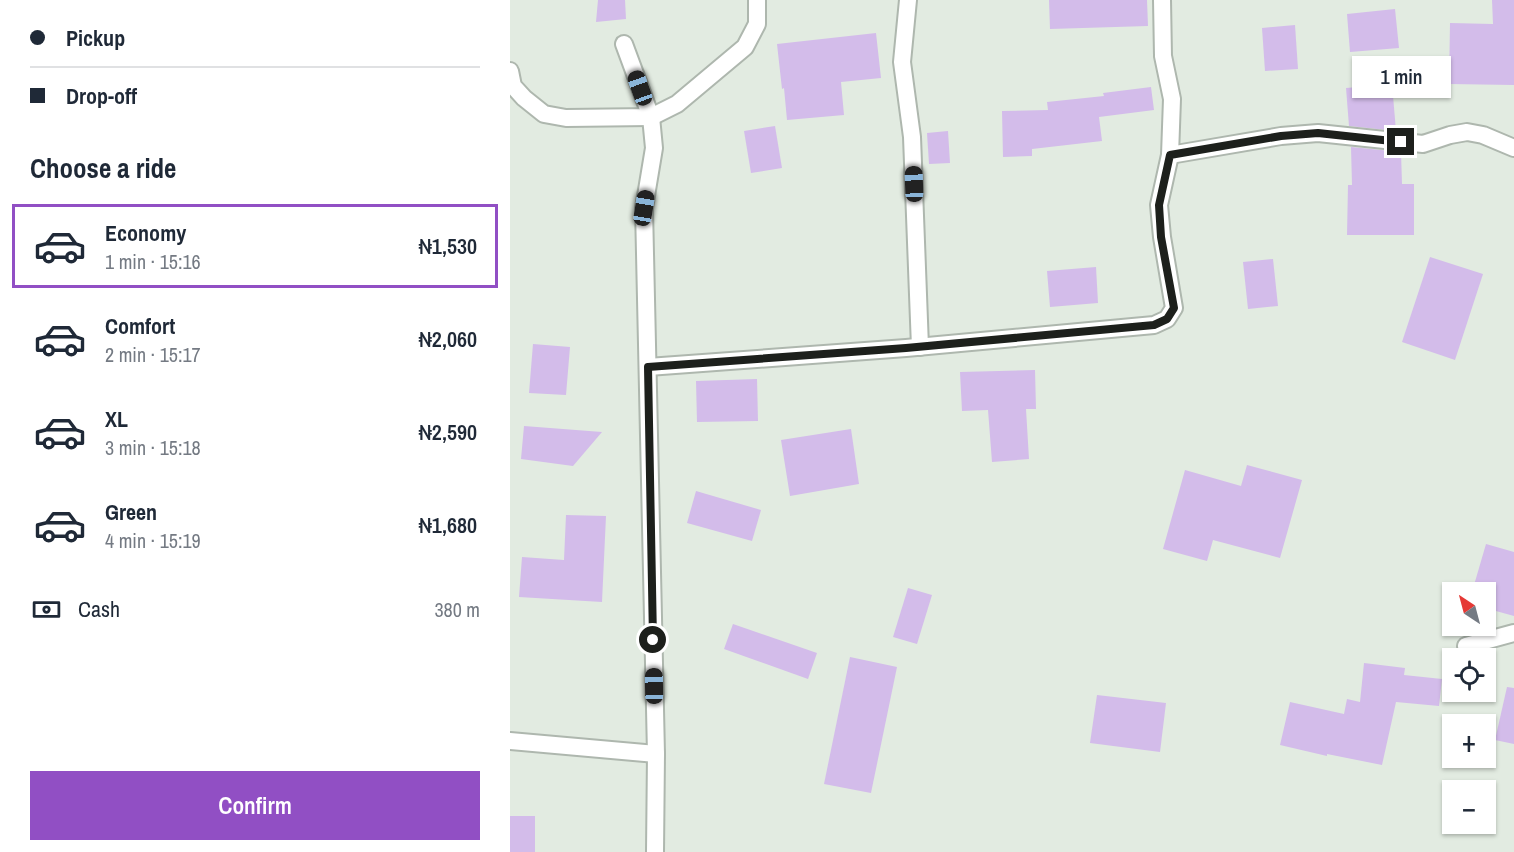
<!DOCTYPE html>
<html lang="en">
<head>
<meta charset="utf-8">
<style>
  :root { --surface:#fff; --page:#f6f6f7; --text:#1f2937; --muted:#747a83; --line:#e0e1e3; --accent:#914fc4 }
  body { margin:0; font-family:"Archivo Narrow",sans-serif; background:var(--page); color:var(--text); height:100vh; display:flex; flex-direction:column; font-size:22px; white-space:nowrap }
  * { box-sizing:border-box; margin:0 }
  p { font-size:20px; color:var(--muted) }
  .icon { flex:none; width:33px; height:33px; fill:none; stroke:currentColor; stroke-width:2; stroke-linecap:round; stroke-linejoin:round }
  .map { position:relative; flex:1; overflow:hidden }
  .sheet { display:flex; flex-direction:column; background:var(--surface); width:510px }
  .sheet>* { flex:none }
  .guide { display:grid; align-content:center; height:132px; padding:0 30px; background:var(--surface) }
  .needle { width:39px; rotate:324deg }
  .controls { position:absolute; left:932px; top:582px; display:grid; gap:12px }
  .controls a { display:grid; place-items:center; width:54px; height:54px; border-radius:0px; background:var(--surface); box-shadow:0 2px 4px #0004; font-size:30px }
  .end { position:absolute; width:27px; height:27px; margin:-14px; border:8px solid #1d201c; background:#fff; box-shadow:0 0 0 3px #fff }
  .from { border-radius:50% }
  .bubble { position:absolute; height:42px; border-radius:0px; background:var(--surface); box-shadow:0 2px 4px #0004; font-size:20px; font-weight:600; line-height:42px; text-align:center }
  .car { position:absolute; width:18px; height:36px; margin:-18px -9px; border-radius:8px; box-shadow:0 0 4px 2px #0007; background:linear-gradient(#222 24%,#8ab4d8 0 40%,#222 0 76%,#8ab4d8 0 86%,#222 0) }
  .guide b { display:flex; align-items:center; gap:21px; height:57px; font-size:22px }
  .guide b+b { border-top:2px solid var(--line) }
  .guide i { width:15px; height:15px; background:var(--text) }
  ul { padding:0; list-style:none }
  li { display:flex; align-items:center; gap:18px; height:84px; margin:0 12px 9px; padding:0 18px; border:3px solid transparent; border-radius:0px }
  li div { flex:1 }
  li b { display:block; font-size:22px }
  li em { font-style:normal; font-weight:600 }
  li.active { border-color:var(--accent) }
  li>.icon { width:54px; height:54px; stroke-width:1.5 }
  h2 { padding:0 30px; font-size:27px; line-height:72px }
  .pay { display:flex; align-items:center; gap:15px; height:66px; padding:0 30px; font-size:22px }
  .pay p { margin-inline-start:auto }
  .button { display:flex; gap:12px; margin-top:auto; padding:12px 30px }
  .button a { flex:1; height:69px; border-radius:0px; background:var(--accent); color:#fff; font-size:24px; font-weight:600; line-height:69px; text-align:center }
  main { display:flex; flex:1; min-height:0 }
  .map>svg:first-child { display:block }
  .building { fill:#d3bcea }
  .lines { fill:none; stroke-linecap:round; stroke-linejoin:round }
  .street-casing { stroke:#aeb7ae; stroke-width:20 }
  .street { stroke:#fff; stroke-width:16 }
  .route { stroke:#1d201c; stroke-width:8 }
</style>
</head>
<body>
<main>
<section class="sheet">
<div class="guide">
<b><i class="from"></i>Pickup</b>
<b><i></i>Drop-off</b>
</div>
<h2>Choose a ride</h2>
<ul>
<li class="active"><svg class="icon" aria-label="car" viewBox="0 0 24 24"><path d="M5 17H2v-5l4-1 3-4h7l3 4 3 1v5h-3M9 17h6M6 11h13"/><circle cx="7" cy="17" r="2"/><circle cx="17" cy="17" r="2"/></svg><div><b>Economy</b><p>1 min · 15:16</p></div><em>₦1,530</em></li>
<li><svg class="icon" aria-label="car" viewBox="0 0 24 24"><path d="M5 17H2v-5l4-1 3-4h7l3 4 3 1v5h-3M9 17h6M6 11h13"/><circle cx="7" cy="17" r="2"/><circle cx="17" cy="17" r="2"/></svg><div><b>Comfort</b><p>2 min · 15:17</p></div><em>₦2,060</em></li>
<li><svg class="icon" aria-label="car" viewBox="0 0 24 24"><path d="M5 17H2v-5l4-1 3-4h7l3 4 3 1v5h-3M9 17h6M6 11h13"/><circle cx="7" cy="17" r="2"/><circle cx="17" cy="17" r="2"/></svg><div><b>XL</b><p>3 min · 15:18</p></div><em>₦2,590</em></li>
<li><svg class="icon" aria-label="car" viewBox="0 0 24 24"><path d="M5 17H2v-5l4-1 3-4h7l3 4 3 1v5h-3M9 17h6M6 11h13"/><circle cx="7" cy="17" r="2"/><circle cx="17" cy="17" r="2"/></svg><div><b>Green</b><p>4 min · 15:19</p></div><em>₦1,680</em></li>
</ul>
<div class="pay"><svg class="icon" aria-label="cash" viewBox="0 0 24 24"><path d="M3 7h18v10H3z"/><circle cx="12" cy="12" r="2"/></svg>Cash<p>380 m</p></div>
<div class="button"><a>Confirm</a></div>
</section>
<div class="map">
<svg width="1004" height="852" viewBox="0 0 1004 852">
  <rect width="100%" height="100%" fill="#e2ebe1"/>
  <g class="building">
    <path d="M88,0h27l1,19 -30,3z"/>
    <path d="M539,0h98l1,26 -98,3z"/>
    <path d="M982,0h22v85l-65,-1 1,-61 43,1z"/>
    <path d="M885,9l4,39 -49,4 -3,-38z"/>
    <path d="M785,25l3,44 -33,2 -3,-43z"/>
    <path d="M366,33l5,45 -40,4 3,33 -57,5 -3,-32 -2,1 -5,-45z"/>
    <path d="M882,84l4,47 -47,-5 -3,-38z"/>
    <path d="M641,87l3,23 -55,7 3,24 -70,8v7l-29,1 -1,-46 46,-1 -1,-8 57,-6 -1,-3z"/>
    <path d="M265,126l7,42 -31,5 -7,-42z"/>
    <path d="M438,131l2,32 -21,1 -2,-31z"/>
    <path d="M841,147l50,5 1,32h12v51h-67l1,-50h4z"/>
    <path d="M920,257l53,17 -28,86 -53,-18z"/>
    <path d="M763,259l5,47 -30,3 -5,-47z"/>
    <path d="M586,267l2,36 -48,4 -3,-36z"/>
    <path d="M23,344l37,3 -4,48 -37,-2z"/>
    <path d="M525,370l1,39h-10l3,50 -37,3 -4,-52 -26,1 -2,-39z"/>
    <path d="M247,379l1,42 -61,1 -1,-41z"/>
    <path d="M14,426l78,6 -29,34 -52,-7z"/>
    <path d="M341,429l8,55 -69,12 -9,-56z"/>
    <path d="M737,465l55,15 -22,78 -67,-18 -6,21 -44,-12 22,-79 56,16z"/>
    <path d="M186,491l65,19 -9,31 -65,-18z"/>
    <path d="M56,515l40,1 -4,86 -83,-5 3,-40 42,3z"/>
    <path d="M976,544l28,8v64l-29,-8v-16h-13z"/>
    <path d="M398,588l24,7 -15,49 -24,-7z"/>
    <path d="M223,624l84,29 -9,26 -84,-30z"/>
    <path d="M340,657l47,10 -26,126 -47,-9z"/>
    <path d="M854,663l41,5 -1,7 38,4 -3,27 -43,-4 -14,63 -55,-11v2l-47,-11 10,-43 54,12 3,-15 13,3z"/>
    <path d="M997,687l7,1v56l-19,-4z"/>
    <path d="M587,695l69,8 -6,49 -70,-9z"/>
    <rect x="0" y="816" width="25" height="36"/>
  </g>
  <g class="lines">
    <g class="street-casing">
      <g id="street">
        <path d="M398,0l-6,62 10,75 8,210"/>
        <path d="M114,44l27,73 3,31 -10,60 12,546 -1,98"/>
        <path d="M0,71l3,15 11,12 20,16 22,4 85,-1 26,-13 68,-57 12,-23v-24"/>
        <path d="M660,155l111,-19 37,-3 105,11 27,-9 17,-3 16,3 31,13"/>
        <path d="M138,367l258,-19 248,-23 13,-6 7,-11 -12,-71 -3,-32 11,-50 2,-56 -9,-43 -1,-56"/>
        <path d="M956,646l48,-13"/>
        <path d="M0,741l146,13"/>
      </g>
    </g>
    <use href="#street" class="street"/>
  </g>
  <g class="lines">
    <path class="route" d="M143,640l-5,-273 258,-19 248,-23 13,-6 7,-11 -13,-71 -2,-32 11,-50 111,-19 37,-3 83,9"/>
  </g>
</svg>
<div class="controls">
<a><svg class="needle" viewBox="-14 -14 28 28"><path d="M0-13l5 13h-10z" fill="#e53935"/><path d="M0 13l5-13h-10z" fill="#747a83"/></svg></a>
<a><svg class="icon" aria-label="locate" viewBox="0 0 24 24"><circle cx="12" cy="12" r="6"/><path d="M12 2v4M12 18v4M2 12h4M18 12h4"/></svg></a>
<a>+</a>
<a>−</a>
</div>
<i class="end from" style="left:143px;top:640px"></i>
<i class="end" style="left:891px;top:142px"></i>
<div class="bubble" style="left:842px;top:56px;width:99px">1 min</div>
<i class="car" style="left:130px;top:88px;rotate:340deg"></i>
<i class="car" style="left:404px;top:184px;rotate:358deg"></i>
<i class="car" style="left:134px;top:208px;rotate:9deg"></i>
<i class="car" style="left:144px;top:686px;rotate:359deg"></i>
</div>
</main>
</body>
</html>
